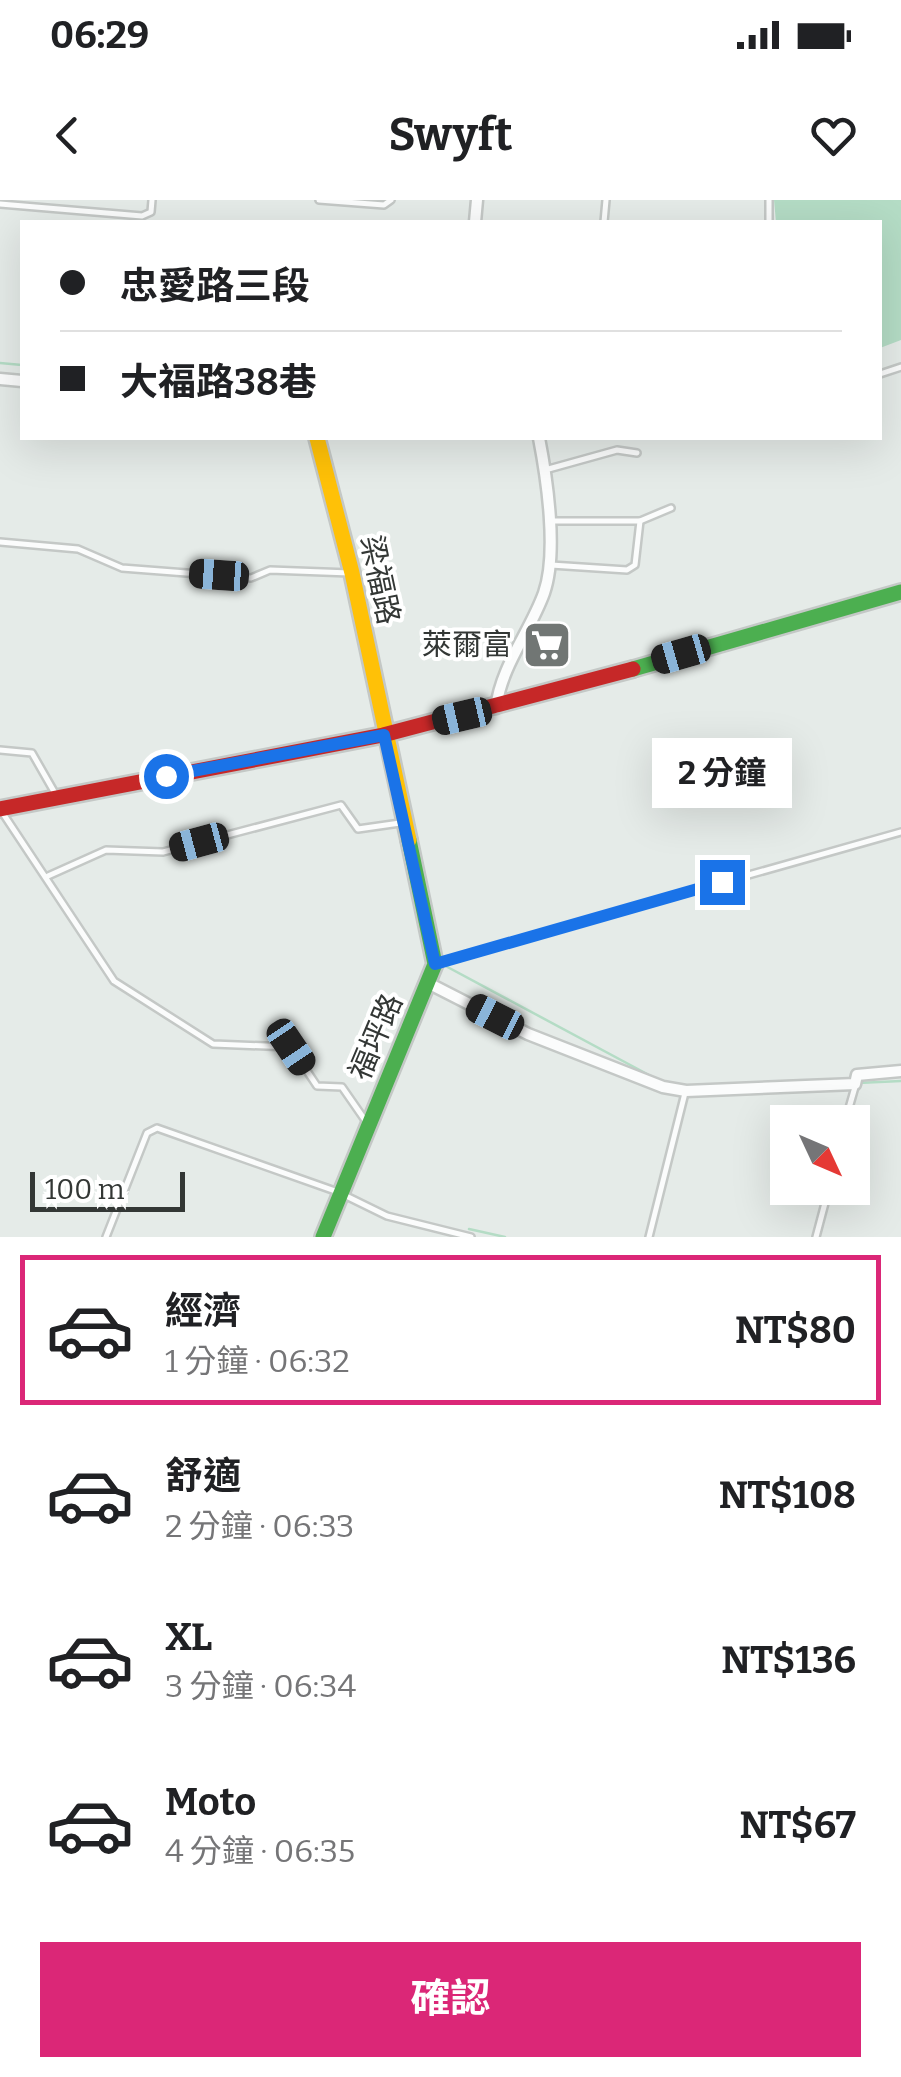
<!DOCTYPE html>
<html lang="zh-TW">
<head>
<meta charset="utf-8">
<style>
  :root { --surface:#fff; --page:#f6f6f6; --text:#202124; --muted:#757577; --line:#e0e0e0; --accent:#db2777 }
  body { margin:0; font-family:Bitter,"Noto Sans TC",serif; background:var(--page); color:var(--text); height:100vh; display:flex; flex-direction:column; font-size:38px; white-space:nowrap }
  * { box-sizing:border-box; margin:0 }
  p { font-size:32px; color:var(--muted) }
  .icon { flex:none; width:55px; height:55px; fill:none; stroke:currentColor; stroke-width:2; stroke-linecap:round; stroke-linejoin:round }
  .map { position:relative; height:1037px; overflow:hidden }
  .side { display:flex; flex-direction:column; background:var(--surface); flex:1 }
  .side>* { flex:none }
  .guide { position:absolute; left:20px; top:20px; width:862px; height:220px; border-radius:0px; box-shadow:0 10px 40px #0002; display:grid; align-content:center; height:220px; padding:0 40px; background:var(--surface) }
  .needle { width:65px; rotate:134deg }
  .fabs { position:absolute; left:770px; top:905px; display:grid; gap:20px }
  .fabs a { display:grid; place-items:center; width:100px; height:100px; border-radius:0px; background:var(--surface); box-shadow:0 10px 40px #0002; font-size:50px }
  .scale { position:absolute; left:30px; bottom:25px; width:155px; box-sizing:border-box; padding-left:10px; border:5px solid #333735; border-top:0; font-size:28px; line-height:35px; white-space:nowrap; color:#333735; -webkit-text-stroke:8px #fff; paint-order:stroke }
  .end { position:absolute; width:45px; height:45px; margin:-22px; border:12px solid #1a73e8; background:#fff; box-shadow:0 0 0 5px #fff }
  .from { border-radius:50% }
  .bubble { position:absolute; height:70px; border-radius:0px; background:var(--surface); box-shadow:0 10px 40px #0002; font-size:32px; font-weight:700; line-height:70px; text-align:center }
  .car { position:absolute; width:30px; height:60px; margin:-30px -15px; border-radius:12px; box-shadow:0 0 8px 2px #0007; background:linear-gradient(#222 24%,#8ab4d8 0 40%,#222 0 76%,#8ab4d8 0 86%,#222 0) }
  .guide b { display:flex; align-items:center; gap:35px; height:95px; font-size:38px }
  .guide b+b { border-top:2px solid var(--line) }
  .guide i { width:25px; height:25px; background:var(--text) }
  ul { padding:18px 0 0; list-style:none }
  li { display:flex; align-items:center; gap:30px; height:150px; margin:0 20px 15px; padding:0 20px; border:5px solid transparent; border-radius:0px }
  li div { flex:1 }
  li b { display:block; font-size:38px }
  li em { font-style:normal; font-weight:700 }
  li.active { border-color:var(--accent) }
  li>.icon { width:90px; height:90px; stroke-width:1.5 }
  .action { display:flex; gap:20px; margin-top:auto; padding:20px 40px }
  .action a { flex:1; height:115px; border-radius:0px; background:var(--accent); color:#fff; font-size:40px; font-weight:700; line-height:115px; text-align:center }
  .status { display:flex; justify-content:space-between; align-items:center; height:70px; padding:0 50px; background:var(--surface); direction:ltr }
  .status svg { height:28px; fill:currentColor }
  header { display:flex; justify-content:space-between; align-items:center; height:130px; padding:0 40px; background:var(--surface); font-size:45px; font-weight:700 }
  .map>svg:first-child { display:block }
  .water { fill:#b4dcc5 }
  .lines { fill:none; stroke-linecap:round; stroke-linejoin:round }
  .stream { stroke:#b4dcc5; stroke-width:2.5 }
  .lane-casing { stroke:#c4c8c6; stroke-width:10 }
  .street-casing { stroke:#c4c8c6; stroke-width:15 }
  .fast-casing { stroke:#c4c8c6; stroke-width:20 }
  .slow-casing { stroke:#c4c8c6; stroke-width:20 }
  .jam-casing { stroke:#c4c8c6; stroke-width:20 }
  .lane { stroke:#fbfcfc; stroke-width:5 }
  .street { stroke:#fbfcfc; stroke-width:10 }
  .fast { stroke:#4caf50; stroke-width:15 }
  .slow { stroke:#ffc107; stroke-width:15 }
  .jam { stroke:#c62828; stroke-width:15 }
  .route { stroke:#1a73e8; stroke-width:12 }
  .labels { text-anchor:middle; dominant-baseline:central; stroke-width:8; stroke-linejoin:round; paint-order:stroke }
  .street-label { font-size:30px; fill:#333735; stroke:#fff }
  .poi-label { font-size:30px; fill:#333735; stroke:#fff; text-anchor:end }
</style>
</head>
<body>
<div class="status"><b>06:29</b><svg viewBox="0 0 49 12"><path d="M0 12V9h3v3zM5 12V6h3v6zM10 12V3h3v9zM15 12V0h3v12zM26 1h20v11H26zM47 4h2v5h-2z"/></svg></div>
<header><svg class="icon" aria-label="back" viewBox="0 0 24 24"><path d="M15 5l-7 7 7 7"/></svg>Swyft<svg class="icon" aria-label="heart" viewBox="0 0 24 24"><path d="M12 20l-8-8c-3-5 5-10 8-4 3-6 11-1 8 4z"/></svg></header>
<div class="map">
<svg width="901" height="1037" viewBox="0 0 901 1037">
  <rect width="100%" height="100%" fill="#e5ebe8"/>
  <path class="water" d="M774,0h127v140l-21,8v-126h-104z"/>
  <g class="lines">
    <g class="stream">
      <path d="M0,163l22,2"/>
      <path d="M440,763l222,119"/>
      <path d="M858,883l43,-2"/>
      <path d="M469,1029l36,8"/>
    </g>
    <g class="lane-casing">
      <g id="lane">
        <path d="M319,0l65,5 7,-5"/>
        <path d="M769,0v22"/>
        <path d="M0,4l142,12 9,-4 1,-12"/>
        <path d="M604,22l2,-22"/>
        <path d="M880,174l21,-7"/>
        <path d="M545,270l72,-20 20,3"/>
        <path d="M552,321h88l31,-13"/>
        <path d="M0,342l78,7 44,19 129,10 19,-8 80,3"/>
        <path d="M551,365l76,5 8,-5 5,-44"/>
        <path d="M0,550l32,3 24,42"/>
        <path d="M2,612l112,169 99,63 78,3 26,39 25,1 25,36"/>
        <path d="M48,676l58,-26 57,2 178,-47 17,24 42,-6"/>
        <path d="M437,763l464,-131"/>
        <path d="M845,922l10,-35"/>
        <path d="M106,1037l41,-104 10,-5 181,64 49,24 84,21"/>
        <path d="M649,1037l36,-144"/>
        <path d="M816,1037l13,-49"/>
      </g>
    </g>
    <g class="street-casing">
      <g id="street">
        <path d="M475,22l2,-22"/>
        <path d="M0,179l22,2"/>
        <path d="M496,508c5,-42 34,-76 48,-115 14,-40 3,-114 -5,-155"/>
        <path d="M428,783l100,51 135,53 23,4 169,-7 2,-9 44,-4"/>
      </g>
    </g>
    <g class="fast-casing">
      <g id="fast">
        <path d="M633,469l268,-77"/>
        <path d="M323,1037l112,-273 -26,-124"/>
      </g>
    </g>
    <g class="slow-casing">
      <path id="slow" d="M317,238l35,135 57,267"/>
    </g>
    <g class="jam-casing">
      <path id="jam" d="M0,609l383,-74 250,-66"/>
    </g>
    <use href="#lane" class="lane"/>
    <use href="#street" class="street"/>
    <use href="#fast" class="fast"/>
    <use href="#slow" class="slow"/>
    <use href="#jam" class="jam"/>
  </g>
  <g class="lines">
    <path class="route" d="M166,576l218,-41 51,229 287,-82"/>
  </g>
  <defs>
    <g id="supermarket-square" transform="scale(2.5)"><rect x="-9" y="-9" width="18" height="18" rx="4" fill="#717674" stroke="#fff"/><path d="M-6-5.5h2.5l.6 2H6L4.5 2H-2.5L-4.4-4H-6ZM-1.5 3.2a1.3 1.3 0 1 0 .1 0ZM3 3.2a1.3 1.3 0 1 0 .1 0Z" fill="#fff"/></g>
  </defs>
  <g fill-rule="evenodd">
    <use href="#supermarket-square" x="547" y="445"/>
  </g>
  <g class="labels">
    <g class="street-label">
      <text transform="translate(380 380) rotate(78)">梁福路</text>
      <text transform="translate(376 837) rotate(-67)">福坪路</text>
    </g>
    <g class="poi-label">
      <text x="512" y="445">萊爾富</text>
    </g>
  </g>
</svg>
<div class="fabs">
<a><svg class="needle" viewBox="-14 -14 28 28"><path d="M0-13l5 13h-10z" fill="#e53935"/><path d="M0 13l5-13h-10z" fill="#757577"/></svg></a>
</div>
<div class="scale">100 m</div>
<i class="end from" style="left:166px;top:576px"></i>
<i class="end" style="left:722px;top:682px"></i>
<div class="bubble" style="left:652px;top:538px;width:140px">2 分鐘</div>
<i class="car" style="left:219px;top:375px;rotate:274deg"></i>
<i class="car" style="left:681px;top:454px;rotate:254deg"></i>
<i class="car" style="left:462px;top:516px;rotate:257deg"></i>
<i class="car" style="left:199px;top:642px;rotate:255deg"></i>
<i class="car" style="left:495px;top:817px;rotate:297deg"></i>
<i class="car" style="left:291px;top:847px;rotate:146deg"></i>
<div class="guide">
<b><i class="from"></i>忠愛路三段</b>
<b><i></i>大福路38巷</b>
</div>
</div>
<section class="side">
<ul>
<li class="active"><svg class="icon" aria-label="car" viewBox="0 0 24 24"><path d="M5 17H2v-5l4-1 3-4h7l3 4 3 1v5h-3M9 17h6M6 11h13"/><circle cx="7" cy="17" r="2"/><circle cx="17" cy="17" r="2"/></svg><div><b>經濟</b><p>1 分鐘 · 06:32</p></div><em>NT$80</em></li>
<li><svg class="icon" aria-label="car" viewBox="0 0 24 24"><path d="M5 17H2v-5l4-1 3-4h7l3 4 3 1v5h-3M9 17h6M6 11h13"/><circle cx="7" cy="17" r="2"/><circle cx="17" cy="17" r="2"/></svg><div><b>舒適</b><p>2 分鐘 · 06:33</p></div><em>NT$108</em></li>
<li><svg class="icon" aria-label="car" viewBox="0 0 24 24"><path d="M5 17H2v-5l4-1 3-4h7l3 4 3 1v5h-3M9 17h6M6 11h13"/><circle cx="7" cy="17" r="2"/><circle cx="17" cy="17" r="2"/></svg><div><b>XL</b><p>3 分鐘 · 06:34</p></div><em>NT$136</em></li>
<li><svg class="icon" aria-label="car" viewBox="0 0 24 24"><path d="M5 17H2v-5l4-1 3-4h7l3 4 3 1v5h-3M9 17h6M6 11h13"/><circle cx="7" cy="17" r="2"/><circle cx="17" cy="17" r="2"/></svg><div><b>Moto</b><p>4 分鐘 · 06:35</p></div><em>NT$67</em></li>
</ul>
<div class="action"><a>確認</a></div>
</section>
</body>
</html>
